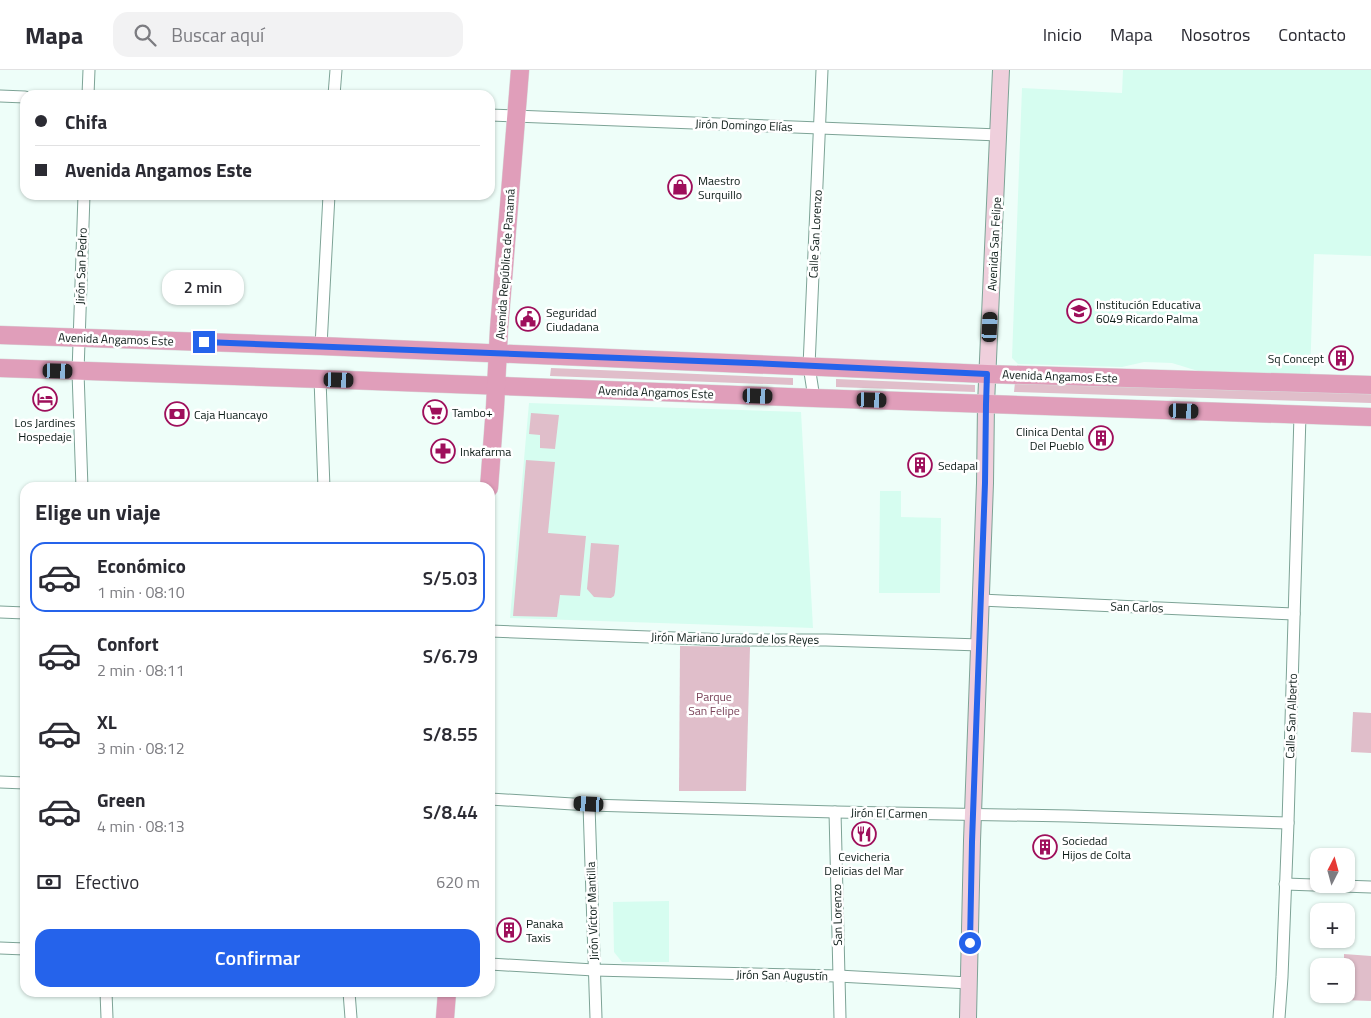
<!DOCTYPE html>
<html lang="es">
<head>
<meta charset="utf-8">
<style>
  :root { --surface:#fff; --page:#f2f2f3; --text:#2b2b33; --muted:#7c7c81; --line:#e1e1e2; --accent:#2563eb }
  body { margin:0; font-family:"Titillium Web",sans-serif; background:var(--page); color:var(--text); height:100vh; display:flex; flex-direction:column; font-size:19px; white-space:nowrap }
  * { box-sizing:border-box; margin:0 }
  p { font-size:16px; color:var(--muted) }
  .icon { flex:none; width:28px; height:28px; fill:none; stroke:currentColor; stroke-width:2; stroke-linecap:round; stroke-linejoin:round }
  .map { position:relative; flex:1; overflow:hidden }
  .sheet { position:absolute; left:20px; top:412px; width:475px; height:515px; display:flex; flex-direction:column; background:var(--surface); border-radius:15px; box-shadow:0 1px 4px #0004 }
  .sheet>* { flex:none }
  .hud { position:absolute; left:20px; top:20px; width:475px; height:110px; border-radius:15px; box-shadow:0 1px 4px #0004; display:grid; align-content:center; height:110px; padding:0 15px; background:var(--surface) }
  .needle { width:32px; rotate:6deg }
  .controls { position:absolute; left:1310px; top:778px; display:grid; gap:10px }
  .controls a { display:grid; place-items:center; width:45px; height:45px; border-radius:10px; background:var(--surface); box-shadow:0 1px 4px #0004; font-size:25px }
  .end { position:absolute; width:22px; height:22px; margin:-11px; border:6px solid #2563eb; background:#fff; box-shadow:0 0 0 2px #fff }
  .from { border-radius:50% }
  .bubble { position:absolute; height:35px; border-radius:15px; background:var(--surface); box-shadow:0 1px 4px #0004; font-size:16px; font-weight:600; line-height:35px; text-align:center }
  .car { position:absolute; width:15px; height:30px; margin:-15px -8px; border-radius:6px; box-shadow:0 0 4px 1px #0007; background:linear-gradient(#222 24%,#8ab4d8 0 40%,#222 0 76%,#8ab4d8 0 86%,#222 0) }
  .hud b { display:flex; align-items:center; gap:18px; height:48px; font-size:19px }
  .hud b+b { border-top:1px solid var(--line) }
  .hud i { width:12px; height:12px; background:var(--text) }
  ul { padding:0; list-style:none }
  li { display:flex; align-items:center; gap:15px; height:70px; margin:0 10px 8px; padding:0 5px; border:2px solid transparent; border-radius:15px }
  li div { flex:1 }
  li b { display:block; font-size:19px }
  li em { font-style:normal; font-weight:600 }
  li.on { border-color:var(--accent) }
  li>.icon { width:45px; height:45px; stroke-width:1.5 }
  h2 { padding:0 15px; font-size:22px; line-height:60px }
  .pay { display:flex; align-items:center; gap:12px; height:55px; padding:0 15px; font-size:19px }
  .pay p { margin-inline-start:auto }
  .cta { display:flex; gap:10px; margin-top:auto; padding:10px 15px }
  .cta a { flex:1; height:58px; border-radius:15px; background:var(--accent); color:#fff; font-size:20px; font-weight:600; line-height:58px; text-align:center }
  header { display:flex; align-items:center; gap:30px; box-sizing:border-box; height:70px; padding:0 25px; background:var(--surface); border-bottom:1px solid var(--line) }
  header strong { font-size:24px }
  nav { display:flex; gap:28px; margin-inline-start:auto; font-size:18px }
  .search { width:350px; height:45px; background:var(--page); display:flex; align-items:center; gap:12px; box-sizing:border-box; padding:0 18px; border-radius:15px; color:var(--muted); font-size:19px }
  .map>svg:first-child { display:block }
  .built { fill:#d6fdf0 }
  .green { fill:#e0beca }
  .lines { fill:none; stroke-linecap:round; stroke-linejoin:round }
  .street-casing { stroke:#7da396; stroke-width:13 }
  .secondary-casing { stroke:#7da396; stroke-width:18 }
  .primary-casing { stroke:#d8dada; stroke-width:19 }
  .street { stroke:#fff; stroke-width:11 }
  .secondary { stroke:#efcfdc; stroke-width:16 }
  .primary { stroke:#e09eba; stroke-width:18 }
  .route { stroke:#2563eb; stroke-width:6 }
  .labels { text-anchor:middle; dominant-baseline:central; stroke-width:5; stroke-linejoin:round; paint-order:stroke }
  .street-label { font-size:12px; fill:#0b1a16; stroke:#fff }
  .poi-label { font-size:12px; fill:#0b1a16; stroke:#fff; text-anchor:start }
  .park-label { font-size:12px; fill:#7a4359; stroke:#fff }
</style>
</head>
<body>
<header>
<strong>Mapa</strong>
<div class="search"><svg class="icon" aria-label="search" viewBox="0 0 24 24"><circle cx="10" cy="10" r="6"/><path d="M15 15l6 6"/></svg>Buscar aquí</div>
<nav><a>Inicio</a><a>Mapa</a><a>Nosotros</a><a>Contacto</a></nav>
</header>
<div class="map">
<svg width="1371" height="948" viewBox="0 0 1371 948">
  <rect width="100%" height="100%" fill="#eefef9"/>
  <g class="built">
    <path d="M1123,0h248v186l-57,-2 -4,122 -112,-5 -26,-8 -28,-1 -22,5 -104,-3 -6,-6 10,-270 100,5z"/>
    <path d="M529,333l272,9 12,216 -303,-10z"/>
    <path d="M880,421h21v26l40,1 -1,75h-61z"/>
    <path d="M669,831v61h-47l-8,-10 -1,-50z"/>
  </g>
  <g class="green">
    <path d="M551,298l242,10v7l-243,-9z"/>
    <path d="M836,309l139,6v7l-139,-5z"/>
    <path d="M1015,312l356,12v9l-357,-11z"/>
    <path d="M531,343l28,2 -4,34 -15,-1v-13l-11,-1z"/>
    <path d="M526,390l29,2 -7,71 38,3 -6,60 -20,-1 -3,22 -44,-1z"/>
    <path d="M591,473l28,2 -4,47 -1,4 -3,2 -17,-1 -7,-8z"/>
    <path d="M680,576l70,1 -4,144h-67z"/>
    <path d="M1353,642l18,1v40l-20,-1z"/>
    <path d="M1344,884l27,2v45l-29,-1 1,-6h3v-28h-2z"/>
  </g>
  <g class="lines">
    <g class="street-casing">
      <g id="street">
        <path d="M88,25l1,-25"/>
        <path d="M334,25l2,-25"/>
        <path d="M0,26l25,1"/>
        <path d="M490,45l509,20"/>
        <path d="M321,276l8,-151"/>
        <path d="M320,309l4,109"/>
        <path d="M814,328l-5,-32 13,-296"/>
        <path d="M82,418l-4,-116 6,-177"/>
        <path d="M981,530l313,14"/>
        <path d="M0,542l25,1"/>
        <path d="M490,561l240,9h96l154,5"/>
        <path d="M0,712l25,1"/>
        <path d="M490,729l99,6 246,7 234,4 219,7"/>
        <path d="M589,735l7,213"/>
        <path d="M835,742l5,206"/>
        <path d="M1285,814l86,3"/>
        <path d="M0,878l25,1"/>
        <path d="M490,894l104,6 244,6 131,7"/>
        <path d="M106,922l1,26"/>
        <path d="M349,922l2,26"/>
        <path d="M1279,948l3,-41 6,-154 12,-408"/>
      </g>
    </g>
    <g class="secondary-casing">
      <path id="secondary" d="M968,948l4,-177 13,-358 1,-79 15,-334"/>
    </g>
    <g class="primary-casing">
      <g id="primary">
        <path d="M0,265l321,11 666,28 384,11"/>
        <path d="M0,298l320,11 494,19 557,19"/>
        <path d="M489,418l6,-81 4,-78 21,-259"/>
        <path d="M445,948l2,-26"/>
      </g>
    </g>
    <use href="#street" class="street"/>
    <use href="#secondary" class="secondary"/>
    <use href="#primary" class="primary"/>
  </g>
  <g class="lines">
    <path class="route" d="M204,272l547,21 236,11 -1,30 -1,79 -13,359 -2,101"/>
  </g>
  <defs>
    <g id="shop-ring" transform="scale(1.25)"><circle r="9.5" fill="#fff" stroke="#9e0f5b" stroke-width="1.5"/><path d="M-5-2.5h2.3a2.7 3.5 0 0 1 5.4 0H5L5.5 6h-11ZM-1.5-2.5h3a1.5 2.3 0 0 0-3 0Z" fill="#9e0f5b"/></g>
    <g id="school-ring" transform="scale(1.25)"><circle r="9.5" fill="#fff" stroke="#9e0f5b" stroke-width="1.5"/><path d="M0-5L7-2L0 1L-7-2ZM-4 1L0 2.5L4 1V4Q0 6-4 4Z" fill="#9e0f5b"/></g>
    <g id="civic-ring" transform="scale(1.25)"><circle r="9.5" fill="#fff" stroke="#9e0f5b" stroke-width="1.5"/><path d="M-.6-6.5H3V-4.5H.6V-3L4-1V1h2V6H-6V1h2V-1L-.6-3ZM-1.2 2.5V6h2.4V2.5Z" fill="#9e0f5b"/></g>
    <g id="building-ring" transform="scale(1.25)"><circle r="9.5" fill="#fff" stroke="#9e0f5b" stroke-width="1.5"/><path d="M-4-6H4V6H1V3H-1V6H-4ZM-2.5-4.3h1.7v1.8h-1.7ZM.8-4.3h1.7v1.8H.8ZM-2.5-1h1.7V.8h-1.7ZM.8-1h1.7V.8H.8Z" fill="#9e0f5b"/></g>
    <g id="hotel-ring" transform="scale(1.25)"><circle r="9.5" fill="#fff" stroke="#9e0f5b" stroke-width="1.5"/><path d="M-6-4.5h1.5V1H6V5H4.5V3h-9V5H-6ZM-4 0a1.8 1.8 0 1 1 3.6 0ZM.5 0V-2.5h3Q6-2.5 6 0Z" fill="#9e0f5b"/></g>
    <g id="supermarket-ring" transform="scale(1.25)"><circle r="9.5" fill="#fff" stroke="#9e0f5b" stroke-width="1.5"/><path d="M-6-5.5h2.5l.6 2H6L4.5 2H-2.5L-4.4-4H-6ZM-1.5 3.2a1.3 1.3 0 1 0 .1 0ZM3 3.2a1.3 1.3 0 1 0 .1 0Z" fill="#9e0f5b"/></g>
    <g id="bank-ring" transform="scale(1.25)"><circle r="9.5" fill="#fff" stroke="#9e0f5b" stroke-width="1.5"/><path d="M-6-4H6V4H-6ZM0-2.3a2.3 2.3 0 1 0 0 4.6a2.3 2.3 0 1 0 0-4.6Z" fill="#9e0f5b"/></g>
    <g id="pharmacy-ring" transform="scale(1.25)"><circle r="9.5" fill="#fff" stroke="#9e0f5b" stroke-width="1.5"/><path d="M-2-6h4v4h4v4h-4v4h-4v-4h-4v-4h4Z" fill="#9e0f5b"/></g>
    <g id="restaurant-ring" transform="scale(1.25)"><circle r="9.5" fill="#fff" stroke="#9e0f5b" stroke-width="1.5"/><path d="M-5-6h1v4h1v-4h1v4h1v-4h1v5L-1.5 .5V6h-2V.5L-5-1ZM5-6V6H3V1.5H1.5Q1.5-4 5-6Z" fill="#9e0f5b"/></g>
  </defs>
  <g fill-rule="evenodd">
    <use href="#shop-ring" x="680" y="117"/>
    <use href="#school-ring" x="1079" y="241"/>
    <use href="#civic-ring" x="528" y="249"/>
    <use href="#building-ring" x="1341" y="288"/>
    <use href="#hotel-ring" x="45" y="329"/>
    <use href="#supermarket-ring" x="435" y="342"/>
    <use href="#bank-ring" x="177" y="344"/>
    <use href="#building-ring" x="1101" y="368"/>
    <use href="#pharmacy-ring" x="443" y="381"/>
    <use href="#building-ring" x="920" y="395"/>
    <use href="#restaurant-ring" x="864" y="764"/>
    <use href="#building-ring" x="1045" y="777"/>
    <use href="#building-ring" x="509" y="860"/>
  </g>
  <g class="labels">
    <g class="street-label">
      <text transform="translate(744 55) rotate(2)">Jirón Domingo Elías</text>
      <text transform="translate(815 164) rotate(-87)">Calle San Lorenzo</text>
      <text transform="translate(994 174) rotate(-87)">Avenida San Felipe</text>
      <text transform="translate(505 194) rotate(-86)">Avenida República de Panamá</text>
      <text transform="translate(81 196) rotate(-88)">Jirón San Pedro</text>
      <text transform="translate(116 269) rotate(2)">Avenida Angamos Este</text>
      <text transform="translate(1060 306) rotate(2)">Avenida Angamos Este</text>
      <text transform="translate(656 322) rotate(2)">Avenida Angamos Este</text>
      <text transform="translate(1137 537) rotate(2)">San Carlos</text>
      <text transform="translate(735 568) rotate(1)">Jirón Mariano Jurado de los Reyes</text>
      <text transform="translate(1291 646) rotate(-88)">Calle San Alberto</text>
      <text transform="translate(889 743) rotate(1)">Jirón El Carmen</text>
      <text transform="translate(592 841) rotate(-92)">Jirón Víctor Mantilla</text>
      <text transform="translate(837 845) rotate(-91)">San Lorenzo</text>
      <text transform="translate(782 905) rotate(1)">Jirón San Augustín</text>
    </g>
    <g class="poi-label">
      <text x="698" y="110">Maestro<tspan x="698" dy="14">Surquillo</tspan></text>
      <text x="1096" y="234">Institución Educativa<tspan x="1096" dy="14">6049 Ricardo Palma</tspan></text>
      <text x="546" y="242">Seguridad<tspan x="546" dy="14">Ciudadana</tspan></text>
      <text x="1324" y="288" text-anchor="end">Sq Concept</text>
      <text x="452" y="342">Tambo+</text>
      <text x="194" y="344">Caja Huancayo</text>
      <text x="45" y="352" text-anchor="middle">Los Jardines<tspan x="45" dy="14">Hospedaje</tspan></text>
      <text x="1084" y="361" text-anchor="end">Clinica Dental<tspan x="1084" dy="14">Del Pueblo</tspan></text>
      <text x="460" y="381">Inkafarma</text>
      <text x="938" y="395">Sedapal</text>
      <text x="1062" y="770">Sociedad<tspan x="1062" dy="14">Hijos de Colta</tspan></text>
      <text x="864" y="786" text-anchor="middle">Cevicheria<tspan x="864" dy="14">Delicias del Mar</tspan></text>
      <text x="526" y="853">Panaka<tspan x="526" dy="14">Taxis</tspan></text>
    </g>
    <g class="park-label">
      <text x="714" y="626">Parque<tspan x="714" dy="14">San Felipe</tspan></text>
    </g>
  </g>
</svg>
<div class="controls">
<a><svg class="needle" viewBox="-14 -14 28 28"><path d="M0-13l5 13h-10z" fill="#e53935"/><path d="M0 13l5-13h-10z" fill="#7c7c81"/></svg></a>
<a>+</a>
<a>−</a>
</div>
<i class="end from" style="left:970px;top:873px"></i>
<i class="end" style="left:204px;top:272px"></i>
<div class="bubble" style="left:162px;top:200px;width:82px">2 min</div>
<i class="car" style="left:990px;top:257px;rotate:3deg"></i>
<i class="car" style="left:58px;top:301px;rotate:92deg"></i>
<i class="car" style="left:339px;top:310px;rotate:92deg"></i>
<i class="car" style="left:758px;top:326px;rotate:92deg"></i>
<i class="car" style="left:872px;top:330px;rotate:92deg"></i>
<i class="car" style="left:1184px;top:341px;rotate:92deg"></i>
<i class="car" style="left:589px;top:734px;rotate:273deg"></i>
<div class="hud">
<b><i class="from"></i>Chifa</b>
<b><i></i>Avenida Angamos Este</b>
</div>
<section class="sheet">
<h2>Elige un viaje</h2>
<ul>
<li class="on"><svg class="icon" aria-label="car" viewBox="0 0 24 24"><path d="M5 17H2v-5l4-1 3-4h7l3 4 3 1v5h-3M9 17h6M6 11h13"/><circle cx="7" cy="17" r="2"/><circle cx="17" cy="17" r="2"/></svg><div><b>Económico</b><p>1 min · 08:10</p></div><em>S/5.03</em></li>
<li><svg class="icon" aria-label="car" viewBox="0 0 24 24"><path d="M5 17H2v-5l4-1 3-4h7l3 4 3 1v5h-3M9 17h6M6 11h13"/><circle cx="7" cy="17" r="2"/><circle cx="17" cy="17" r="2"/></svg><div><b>Confort</b><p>2 min · 08:11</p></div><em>S/6.79</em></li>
<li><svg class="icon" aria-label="car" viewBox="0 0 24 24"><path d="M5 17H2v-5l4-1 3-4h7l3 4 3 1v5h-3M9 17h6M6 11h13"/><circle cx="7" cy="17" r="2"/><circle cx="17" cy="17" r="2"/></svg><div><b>XL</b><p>3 min · 08:12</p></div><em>S/8.55</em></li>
<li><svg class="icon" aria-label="car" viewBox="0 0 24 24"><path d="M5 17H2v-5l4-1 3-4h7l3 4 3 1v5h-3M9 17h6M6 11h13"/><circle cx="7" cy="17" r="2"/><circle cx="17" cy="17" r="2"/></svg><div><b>Green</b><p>4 min · 08:13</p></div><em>S/8.44</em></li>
</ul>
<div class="pay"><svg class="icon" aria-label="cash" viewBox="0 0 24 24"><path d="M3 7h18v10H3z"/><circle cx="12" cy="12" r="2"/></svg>Efectivo<p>620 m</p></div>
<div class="cta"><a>Confirmar</a></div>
</section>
</div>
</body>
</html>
